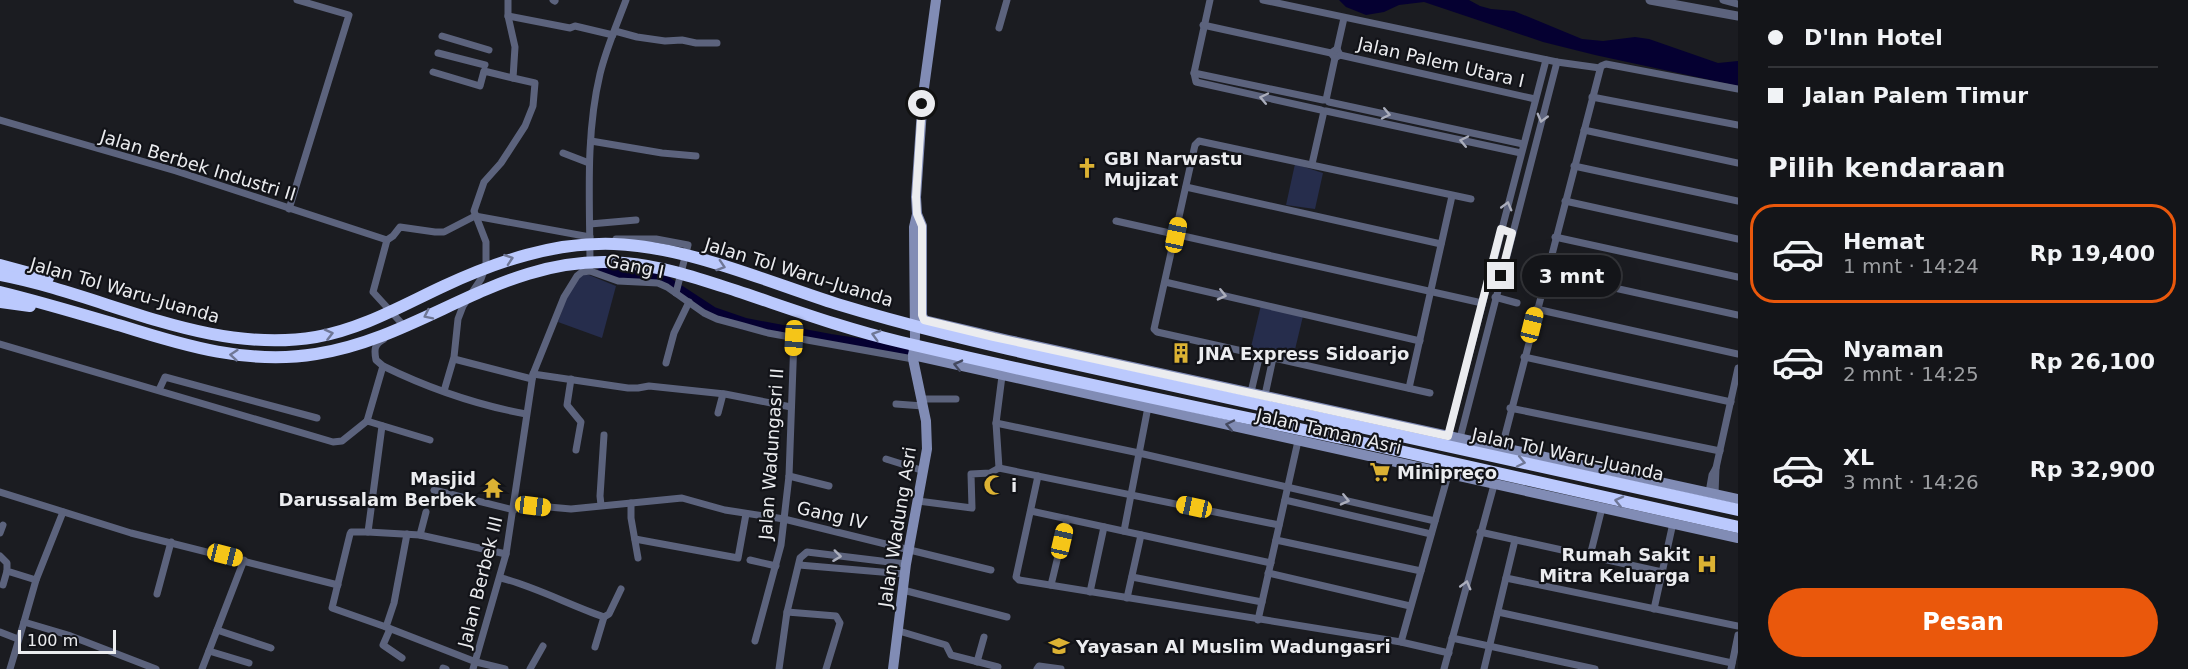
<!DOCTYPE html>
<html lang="id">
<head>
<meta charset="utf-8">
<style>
  :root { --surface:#141519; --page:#1d1e22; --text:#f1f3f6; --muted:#9d9fa2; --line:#333438; --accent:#ea580c }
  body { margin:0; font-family:"DejaVu Sans",sans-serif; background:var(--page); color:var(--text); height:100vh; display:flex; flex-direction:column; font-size:22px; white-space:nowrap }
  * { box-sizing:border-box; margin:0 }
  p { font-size:20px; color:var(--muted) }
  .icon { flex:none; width:33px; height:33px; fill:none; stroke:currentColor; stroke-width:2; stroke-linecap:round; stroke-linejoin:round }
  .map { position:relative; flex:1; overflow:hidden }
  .details { display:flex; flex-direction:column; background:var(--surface); width:450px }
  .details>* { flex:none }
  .guide { display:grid; align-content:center; height:132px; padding:0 30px; background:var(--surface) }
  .scale { position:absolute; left:18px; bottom:15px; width:98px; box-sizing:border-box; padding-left:6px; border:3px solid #ebecef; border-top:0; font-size:16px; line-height:21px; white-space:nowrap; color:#ebecef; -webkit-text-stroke:4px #121318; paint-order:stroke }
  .end { position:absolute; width:27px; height:27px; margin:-14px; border:8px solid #ebecef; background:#111; box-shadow:0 0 0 3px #111 }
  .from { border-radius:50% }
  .bubble { position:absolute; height:42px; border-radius:21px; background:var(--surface); box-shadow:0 6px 24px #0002,0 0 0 2px var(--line); font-size:20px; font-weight:800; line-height:42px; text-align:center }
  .car { position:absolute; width:18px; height:36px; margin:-18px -9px; border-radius:8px; box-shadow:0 0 4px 2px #0007; background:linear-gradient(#f5c518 24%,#345 0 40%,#f5c518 0 76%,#345 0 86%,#f5c518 0) }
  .guide b { display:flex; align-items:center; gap:21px; height:57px; font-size:22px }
  .guide b+b { border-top:2px solid var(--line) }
  .guide i { width:15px; height:15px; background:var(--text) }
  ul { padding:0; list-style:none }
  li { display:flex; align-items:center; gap:18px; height:99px; margin:0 12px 9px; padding:0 18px; border:3px solid transparent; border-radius:24px }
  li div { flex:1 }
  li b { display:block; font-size:22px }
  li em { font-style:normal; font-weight:800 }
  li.active { border-color:var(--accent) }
  li>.icon { width:54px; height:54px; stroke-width:1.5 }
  h2 { padding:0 30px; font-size:27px; line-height:72px }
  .primary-button { display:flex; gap:12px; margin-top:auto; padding:12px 30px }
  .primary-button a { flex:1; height:69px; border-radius:36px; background:var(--accent); color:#fff; font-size:24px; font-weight:800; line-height:69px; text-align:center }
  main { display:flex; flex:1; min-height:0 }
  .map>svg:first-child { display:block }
  .green { fill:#262d4c }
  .water { fill:#050031 }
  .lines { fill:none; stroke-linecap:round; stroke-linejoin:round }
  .river { stroke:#050031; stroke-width:12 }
  .minor { stroke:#5c637d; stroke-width:7 }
  .tertiary { stroke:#5c637d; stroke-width:9 }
  .secondary { stroke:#818cb5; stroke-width:10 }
  .motorway { stroke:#bbc9fd; stroke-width:12 }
  .oneway { stroke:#abaebc }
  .oneway2 { stroke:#6f7796 }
  .oneway3 { stroke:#44495f }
  .route { stroke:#ebecef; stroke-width:8 }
  .labels { text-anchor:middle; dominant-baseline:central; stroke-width:4.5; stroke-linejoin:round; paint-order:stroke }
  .street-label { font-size:18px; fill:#ebecef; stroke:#121318 }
  .poi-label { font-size:18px; font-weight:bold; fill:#ebecef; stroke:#121318; text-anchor:start }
</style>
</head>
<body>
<main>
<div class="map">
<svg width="1738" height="669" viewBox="0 0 1738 669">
  <rect width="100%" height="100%" fill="#1b1c21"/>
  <g class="green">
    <path d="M1295,164l28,9 -8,36 -29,-4z"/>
    <path d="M582,275h7l27,11 -14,52 -44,-16 12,-34z"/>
    <path d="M1261,305l42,11 -10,42 -42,-11z"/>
  </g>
  <path class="water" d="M1339,0h130l11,6 11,3 23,2 68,28 21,2 32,-4 14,2 69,24 20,-2v25l-143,-31 -52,-13 -119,-40 -25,3 -15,7 -18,3 -20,-8z"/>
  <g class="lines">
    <path class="river" d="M604,271l21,6h33l55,36 32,11 85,16 80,12"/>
    <g class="minor">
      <path d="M553,0l2,1"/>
      <path d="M1210,0l-16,73 2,9 125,28"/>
      <path d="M1263,0l294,62 43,6"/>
      <path d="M1723,0l15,4"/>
      <path d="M508,16l62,12 5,-2 38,9"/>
      <path d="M1203,25l128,28 6,-4 3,6 -5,3 -4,-5"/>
      <path d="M999,28l8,-28"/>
      <path d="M615,31l22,6 28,4 17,-1 14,3h21"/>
      <path d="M442,36l47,14"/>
      <path d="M1337,49l7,-31"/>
      <path d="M438,53l47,12"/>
      <path d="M1340,55l195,44"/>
      <path d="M433,72l47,14 4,-15 29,7"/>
      <path d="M1194,73l129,27"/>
      <path d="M1592,97l146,28"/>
      <path d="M1326,100l9,-42"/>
      <path d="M1329,102l194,42"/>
      <path d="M1326,111l195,42"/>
      <path d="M0,120l176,51 211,69"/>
      <path d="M1584,130l154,33"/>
      <path d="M591,141l71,12 34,3"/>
      <path d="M563,153l26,10"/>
      <path d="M1312,164l12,-53"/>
      <path d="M1574,166l164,35"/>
      <path d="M1186,187l255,57"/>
      <path d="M1565,201l173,38"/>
      <path d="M289,209l60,-194 -52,-15"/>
      <path d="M1116,221l366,82"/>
      <path d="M590,224l46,-4"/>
      <path d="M1555,237l183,40"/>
      <path d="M616,239h40l32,6 -12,48"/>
      <path d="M387,240l-14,52 32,35"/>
      <path d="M387,240l6,-4 7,-9 35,5h9l31,-16 115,21"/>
      <path d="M590,266c0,-64 -5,-129 10,-192 6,-25 17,-50 26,-74"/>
      <path d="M1546,273l192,42"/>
      <path d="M1165,282l255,59"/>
      <path d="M1495,297l22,6"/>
      <path d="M1536,309l202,45"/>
      <path d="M384,339c-10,5 -10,11 -8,21l7,6c45,22 94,39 143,48"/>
      <path d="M0,344l333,98 9,-1 25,-20"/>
      <path d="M1524,357l207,45"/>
      <path d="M454,359l78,20"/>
      <path d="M666,363l8,-30 15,-31"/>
      <path d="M533,374l95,14h10l11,-2 76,8 66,13"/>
      <path d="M571,379l-4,26 14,17 -5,28"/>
      <path d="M1409,388l43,-192"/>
      <path d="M159,390l6,-13 152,41"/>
      <path d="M444,391l10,-34 4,-38 5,-13 18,-27 5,-14v-23l-12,-31 10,-29 17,-19 24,-37 8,-20 2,-23 -22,-5 2,-31 -7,-31v-16"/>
      <path d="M1251,392l9,-38"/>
      <path d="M1430,393l-273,-61 -3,-3 41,-184 4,-4 272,58"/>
      <path d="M1265,395l8,-37"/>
      <path d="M921,399h35"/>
      <path d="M896,404l27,2"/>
      <path d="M1510,408l210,43"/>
      <path d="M718,413l5,-19"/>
      <path d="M367,421l63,19"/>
      <path d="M367,421l16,-55"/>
      <path d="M996,423l143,30 296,68"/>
      <path d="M382,426l-14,106h-17l-1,2 -18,74 54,19"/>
      <path d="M1448,436l98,-376"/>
      <path d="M1460,438l97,-376"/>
      <path d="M1502,447l99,-381 5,-2 132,25"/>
      <path d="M886,459l38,12"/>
      <path d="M999,468l280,57"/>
      <path d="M999,468l-3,-45 6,-47"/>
      <path d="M789,476l40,10"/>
      <path d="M1038,476l-22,101 3,3 382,62 48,11"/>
      <path d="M434,490l80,20"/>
      <path d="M0,492l131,41 207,52"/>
      <path d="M1709,492l3,-17 4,-7"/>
      <path d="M1715,494l1,-26 22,-100"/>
      <path d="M1285,500l146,34"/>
      <path d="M918,501l54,7 -1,-34 19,-1 9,-5"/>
      <path d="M631,503v15l7,40"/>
      <path d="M515,504l56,5 111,-11 43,12 59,9 207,51"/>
      <path d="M601,505l-1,-9 4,-61"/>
      <path d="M1031,511l240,52"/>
      <path d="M1124,531l24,-124"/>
      <path d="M368,532l52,3 86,19"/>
      <path d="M1480,532l182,40"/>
      <path d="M0,533l3,-8"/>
      <path d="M407,534l-13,69 -8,24 90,35 29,7"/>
      <path d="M420,535l6,-23"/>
      <path d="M635,539l103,19 8,-44"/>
      <path d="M1276,540l145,31"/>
      <path d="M0,556l7,7v8l29,9"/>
      <path d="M1590,556l12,-48"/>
      <path d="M750,560l26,6"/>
      <path d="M799,565l106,9"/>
      <path d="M1268,573l142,33"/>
      <path d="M1132,577l130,25"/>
      <path d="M501,578c35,9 68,27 103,39l5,-3 12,-25"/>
      <path d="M1506,578l232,48"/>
      <path d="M3,585l4,-14"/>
      <path d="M1051,585l16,-66"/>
      <path d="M903,590l104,27"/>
      <path d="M1090,592l14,-65"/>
      <path d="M157,594l14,-52"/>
      <path d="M1127,598l14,-63"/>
      <path d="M1654,609l19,-86"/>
      <path d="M787,612l49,4 4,7 -14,46"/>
      <path d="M1498,612l234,51"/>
      <path d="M1258,620l40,-179"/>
      <path d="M24,622l12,-42 27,-68"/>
      <path d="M390,629l-7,16 19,13"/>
      <path d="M217,630l54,18"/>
      <path d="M899,631l47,14 5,10 47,12"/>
      <path d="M0,632l18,7"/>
      <path d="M1452,638l143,31"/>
      <path d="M755,641l26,-96 8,-69 5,-138"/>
      <path d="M1401,642l47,-167"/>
      <path d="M595,647l9,-30"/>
      <path d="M209,651l40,12"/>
      <path d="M977,662l7,-25"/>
      <path d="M443,668l3,1"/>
      <path d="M10,669l14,-47 44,13 88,34"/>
      <path d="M202,669l42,-109"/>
      <path d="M473,669l33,-115 27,-180 31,-77 13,-21 5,-4 8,-1 28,10 40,2 9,4 37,26 13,6 26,7 25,7 145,26"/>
      <path d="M530,669l13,-23"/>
      <path d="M779,669l8,-57 13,-54 7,-6 99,12"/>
      <path d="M1037,669l2,-3 22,3"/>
      <path d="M1444,669l50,-184"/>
      <path d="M1484,669l31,-129"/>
      <path d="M1731,669l7,-34"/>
    </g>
    <path class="tertiary" d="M1650,0l88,16"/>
    <g class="secondary">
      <path d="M917,214l5,12v89l2,5 -3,3"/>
      <path d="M924,320l85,20 729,159"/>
      <path d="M913,355l825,183"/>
      <path d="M893,669l13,-105 21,-115 -1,-28 -13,-62 2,-22 -1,-110 3,-13 -1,-17 7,-102 13,-95"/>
    </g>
    <g class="motorway">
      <path d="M0,265l48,13"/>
      <path d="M0,275c106,20 206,80 316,62 46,-8 87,-32 128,-51 54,-25 110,-44 170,-42 75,3 151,37 223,60 72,22 145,39 219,56l682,150"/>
      <path d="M0,292c41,10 81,22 122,34 63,20 127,39 194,28 110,-17 189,-102 308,-91 39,3 76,16 113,28 54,18 108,38 164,51 149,35 300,66 450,98 129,29 258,58 387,87"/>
      <path d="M0,302l30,4"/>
    </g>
  </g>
  <defs><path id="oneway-chevron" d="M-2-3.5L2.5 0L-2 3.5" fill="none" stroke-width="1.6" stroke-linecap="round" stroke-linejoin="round" transform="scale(1.5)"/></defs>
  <g class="oneway">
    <use href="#oneway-chevron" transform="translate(1264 98) rotate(-168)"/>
    <use href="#oneway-chevron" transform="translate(1386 114) rotate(12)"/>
    <use href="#oneway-chevron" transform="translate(1542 118) rotate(105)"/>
    <use href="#oneway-chevron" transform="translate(1464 141) rotate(-168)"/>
    <use href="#oneway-chevron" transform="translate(1507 206) rotate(-75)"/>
    <use href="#oneway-chevron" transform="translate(1222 295) rotate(13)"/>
    <use href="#oneway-chevron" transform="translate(1345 500) rotate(13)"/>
    <use href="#oneway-chevron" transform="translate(837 556) rotate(7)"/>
    <use href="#oneway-chevron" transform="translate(1466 585) rotate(-75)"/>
  </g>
  <g class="oneway2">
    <use href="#oneway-chevron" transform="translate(509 259) rotate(-19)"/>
    <use href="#oneway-chevron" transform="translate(721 266) rotate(18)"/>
    <use href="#oneway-chevron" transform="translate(428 315) rotate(154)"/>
    <use href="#oneway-chevron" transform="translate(329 334) rotate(-14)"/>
    <use href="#oneway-chevron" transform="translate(876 335) rotate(-164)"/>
    <use href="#oneway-chevron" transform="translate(234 355) rotate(-175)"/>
    <use href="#oneway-chevron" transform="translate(1521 462) rotate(12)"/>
    <use href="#oneway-chevron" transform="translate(1619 501) rotate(-167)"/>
  </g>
  <g class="oneway3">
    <use href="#oneway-chevron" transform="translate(958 365) rotate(-167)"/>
    <use href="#oneway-chevron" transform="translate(1230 425) rotate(-168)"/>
  </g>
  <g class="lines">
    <path class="route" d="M922,104l-6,93 1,17 5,12v89l2,5 70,17 454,99 53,-207 11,4 -11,43"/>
  </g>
  <defs>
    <g id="church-bare" transform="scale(1.62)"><path d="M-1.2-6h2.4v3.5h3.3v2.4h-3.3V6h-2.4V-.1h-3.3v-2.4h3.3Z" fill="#dcb233" stroke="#121318" stroke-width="2.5" paint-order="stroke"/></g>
    <g id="building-bare" transform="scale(1.62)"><path d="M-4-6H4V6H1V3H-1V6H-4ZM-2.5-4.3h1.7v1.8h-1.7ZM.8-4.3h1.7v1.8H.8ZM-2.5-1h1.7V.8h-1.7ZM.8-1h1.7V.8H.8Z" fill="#dcb233" stroke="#121318" stroke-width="2.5" paint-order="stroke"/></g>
    <g id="supermarket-bare" transform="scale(1.62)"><path d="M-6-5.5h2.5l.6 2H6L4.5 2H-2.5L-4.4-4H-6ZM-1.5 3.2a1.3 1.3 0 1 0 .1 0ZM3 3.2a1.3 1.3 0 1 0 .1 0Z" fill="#dcb233" stroke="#121318" stroke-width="2.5" paint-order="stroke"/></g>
    <g id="mosque-bare" transform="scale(1.62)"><path d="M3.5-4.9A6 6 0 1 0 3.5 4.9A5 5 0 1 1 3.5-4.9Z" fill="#dcb233" stroke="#121318" stroke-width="2.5" paint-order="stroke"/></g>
    <g id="temple-bare" transform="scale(1.62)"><path d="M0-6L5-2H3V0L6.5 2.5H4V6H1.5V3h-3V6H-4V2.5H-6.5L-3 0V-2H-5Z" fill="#dcb233" stroke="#121318" stroke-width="2.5" paint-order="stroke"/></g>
    <g id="hospital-bare" transform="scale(1.62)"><path d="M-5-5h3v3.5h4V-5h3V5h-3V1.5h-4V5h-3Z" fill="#dcb233" stroke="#121318" stroke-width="2.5" paint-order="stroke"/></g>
    <g id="school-bare" transform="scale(1.62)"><path d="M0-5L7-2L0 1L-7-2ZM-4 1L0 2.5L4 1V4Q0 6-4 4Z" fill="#dcb233" stroke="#121318" stroke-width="2.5" paint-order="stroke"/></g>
  </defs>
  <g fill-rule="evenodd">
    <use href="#church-bare" x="1087" y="168"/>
    <use href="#building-bare" x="1181" y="353"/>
    <use href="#supermarket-bare" x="1380" y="472"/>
    <use href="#mosque-bare" x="994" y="485"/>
    <use href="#temple-bare" x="493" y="488"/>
    <use href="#hospital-bare" x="1707" y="564"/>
    <use href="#school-bare" x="1059" y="646"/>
  </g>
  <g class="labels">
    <g class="street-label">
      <text transform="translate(1441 62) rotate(13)">Jalan Palem Utara I</text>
      <text transform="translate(198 165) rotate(17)">Jalan Berbek Industri II</text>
      <text transform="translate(635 266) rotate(12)">Gang I</text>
      <text transform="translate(799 272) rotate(17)">Jalan Tol Waru–Juanda</text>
      <text transform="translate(125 290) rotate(16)">Jalan Tol Waru–Juanda</text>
      <text transform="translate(1329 431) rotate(13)">Jalan Taman Asri</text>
      <text transform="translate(771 454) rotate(-86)">Jalan Wadungasri II</text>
      <text transform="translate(1568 454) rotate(12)">Jalan Tol Waru–Juanda</text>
      <text transform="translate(832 515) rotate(13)">Gang IV</text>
      <text transform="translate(897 527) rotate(-81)">Jalan Wadung Asri</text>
      <text transform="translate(480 582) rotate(-76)">Jalan Berbek III</text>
    </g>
    <g class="poi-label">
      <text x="1104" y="158">GBI Narwastu<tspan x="1104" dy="21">Mujizat</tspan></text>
      <text x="1198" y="353">JNA Express Sidoarjo</text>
      <text x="1397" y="472">Minipreço</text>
      <text x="476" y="478" text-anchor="end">Masjid<tspan x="476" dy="21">Darussalam Berbek</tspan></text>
      <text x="1011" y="485">i</text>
      <text x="1690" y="554" text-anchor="end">Rumah Sakit<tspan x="1690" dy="21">Mitra Keluarga</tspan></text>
      <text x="1076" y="646">Yayasan Al Muslim Wadungasri</text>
    </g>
  </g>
</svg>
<div class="scale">100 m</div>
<i class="end from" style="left:922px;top:104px"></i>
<i class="end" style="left:1501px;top:276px"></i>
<div class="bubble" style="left:1522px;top:255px;width:99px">3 mnt</div>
<i class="car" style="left:1176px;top:235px;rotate:12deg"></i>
<i class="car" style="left:1532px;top:325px;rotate:14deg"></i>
<i class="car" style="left:794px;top:338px;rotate:183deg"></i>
<i class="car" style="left:533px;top:506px;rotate:97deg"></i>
<i class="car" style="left:1194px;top:507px;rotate:282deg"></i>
<i class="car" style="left:1062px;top:541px;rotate:13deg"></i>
<i class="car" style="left:225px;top:555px;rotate:104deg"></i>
</div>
<section class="details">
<div class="guide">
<b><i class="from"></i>D'Inn Hotel</b>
<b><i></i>Jalan Palem Timur</b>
</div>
<h2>Pilih kendaraan</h2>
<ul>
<li class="active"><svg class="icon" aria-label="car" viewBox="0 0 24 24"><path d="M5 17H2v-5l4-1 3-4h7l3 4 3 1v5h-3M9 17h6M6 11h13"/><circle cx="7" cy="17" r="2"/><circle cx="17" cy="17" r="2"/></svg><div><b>Hemat</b><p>1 mnt · 14:24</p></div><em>Rp 19,400</em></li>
<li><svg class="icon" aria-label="car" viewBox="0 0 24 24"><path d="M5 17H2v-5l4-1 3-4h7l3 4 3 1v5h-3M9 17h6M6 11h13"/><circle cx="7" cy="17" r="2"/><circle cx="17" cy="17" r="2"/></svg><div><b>Nyaman</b><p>2 mnt · 14:25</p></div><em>Rp 26,100</em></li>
<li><svg class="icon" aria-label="car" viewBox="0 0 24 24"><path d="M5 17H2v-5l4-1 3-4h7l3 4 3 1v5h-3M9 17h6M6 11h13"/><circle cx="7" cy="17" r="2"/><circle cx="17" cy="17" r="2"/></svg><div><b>XL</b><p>3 mnt · 14:26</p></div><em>Rp 32,900</em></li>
</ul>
<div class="primary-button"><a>Pesan</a></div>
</section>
</main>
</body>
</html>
